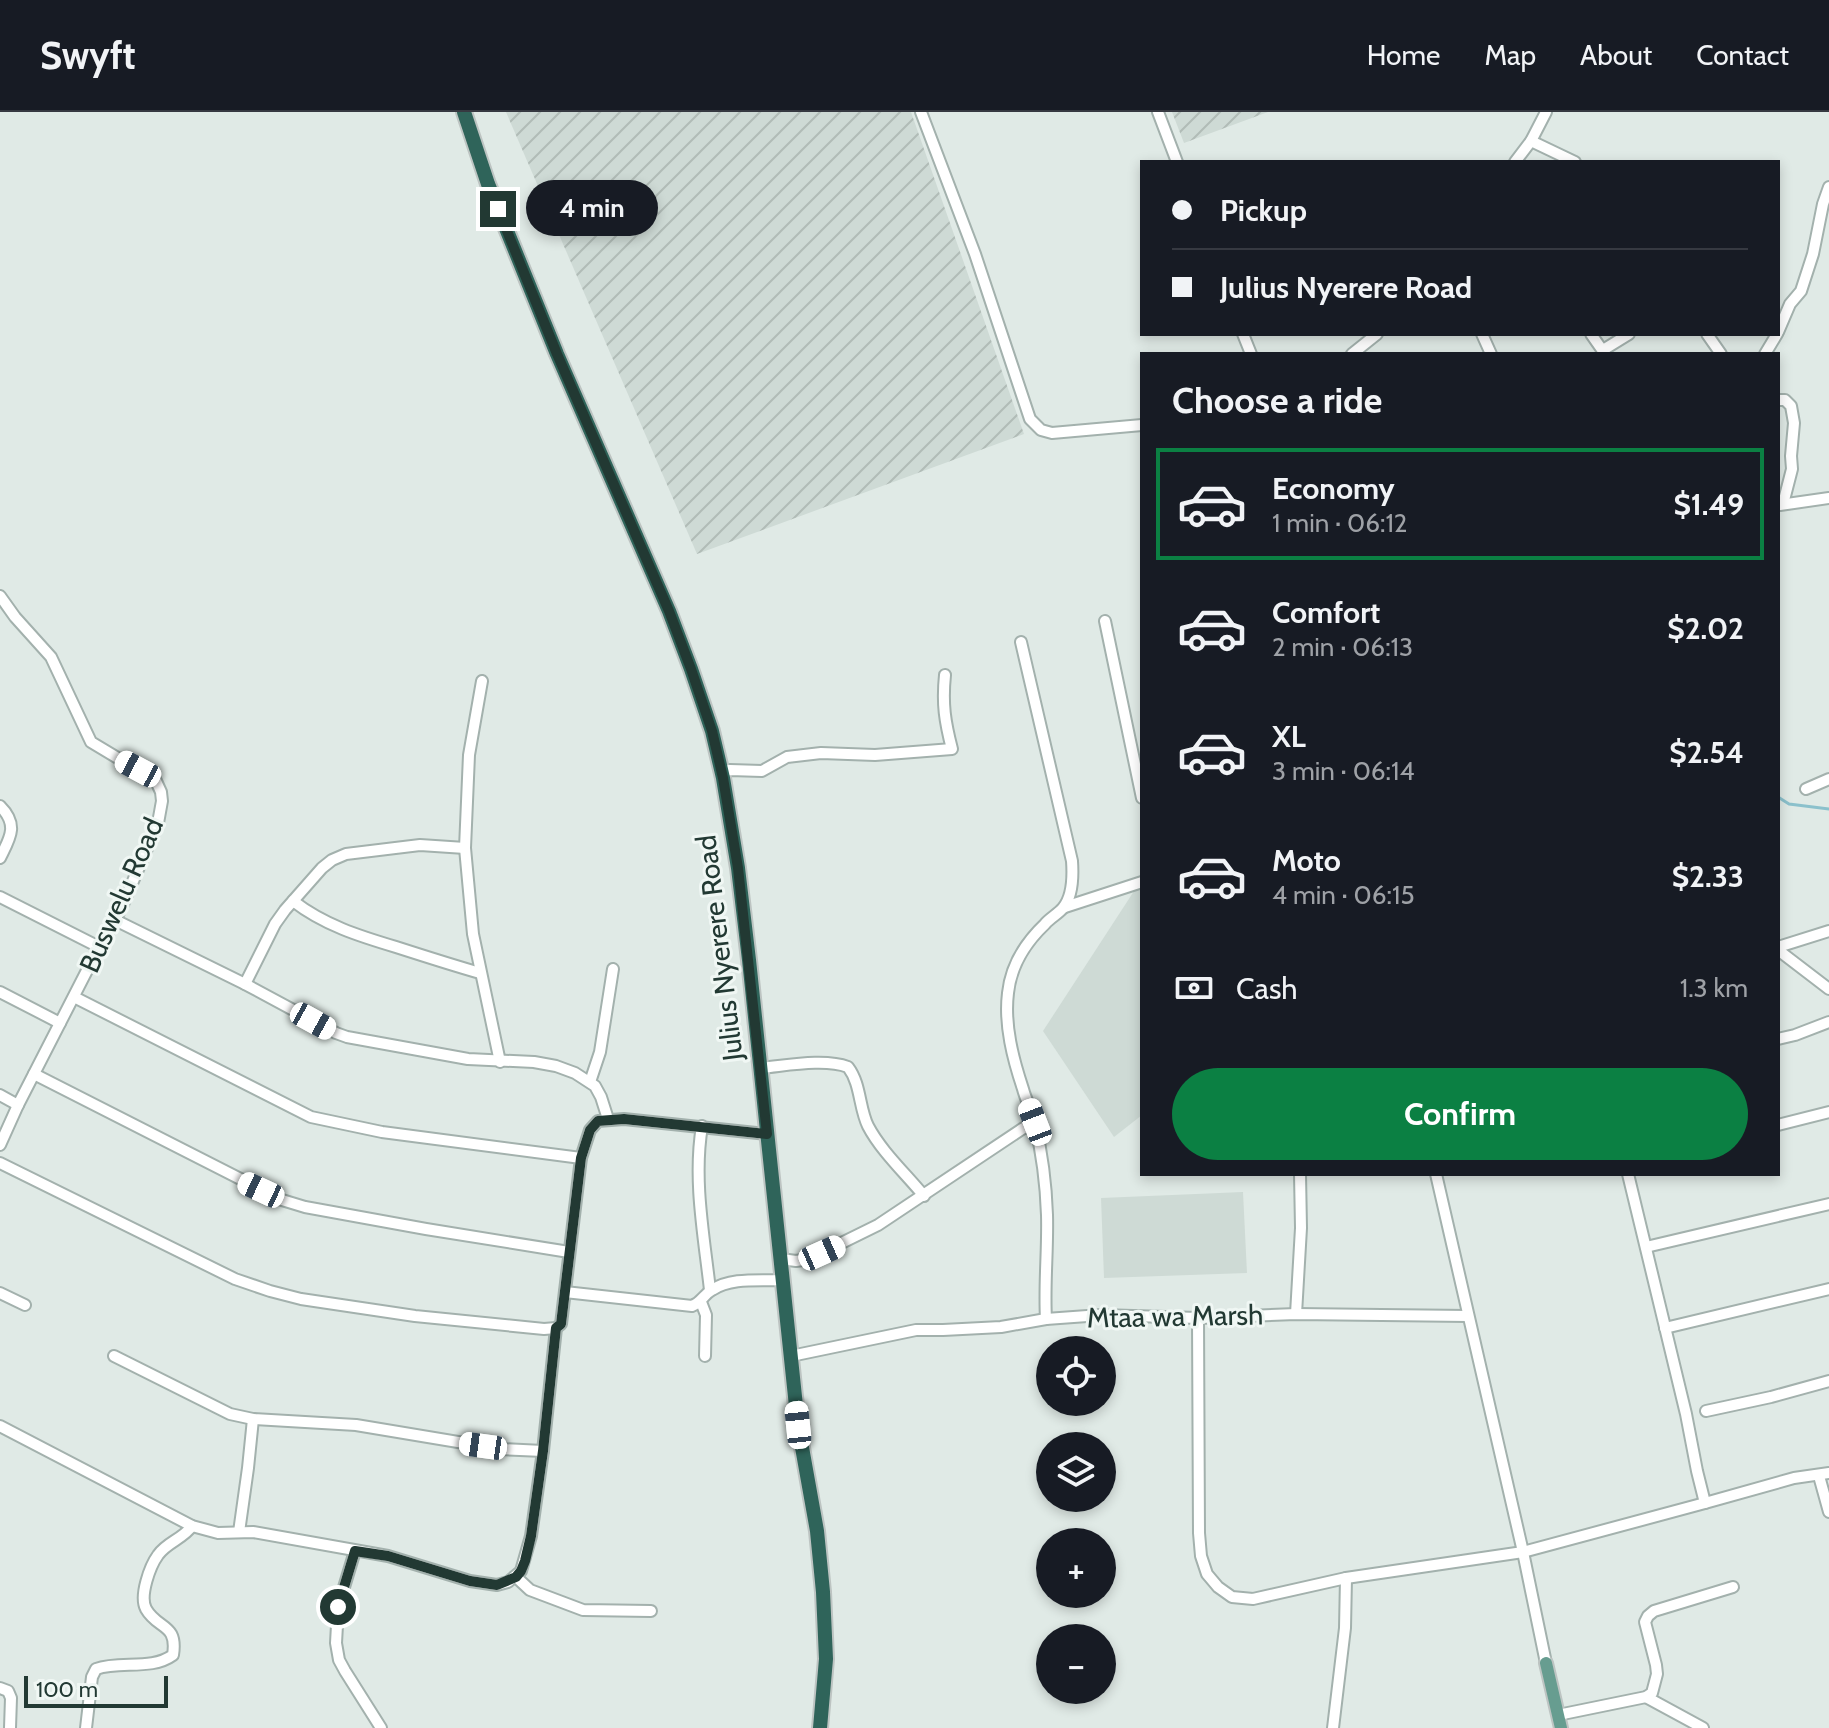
<!DOCTYPE html>
<html lang="en">
<head>
<meta charset="utf-8">
<style>
  :root { --surface:#171b24; --page:#242831; --text:#f1f3f6; --muted:#9ea1a6; --line:#363941; --accent:#0b8043 }
  body { margin:0; font-family:Cabin,sans-serif; background:var(--page); color:var(--text); height:100vh; display:flex; flex-direction:column; font-size:30px; white-space:nowrap }
  * { box-sizing:border-box; margin:0 }
  p { font-size:26px; color:var(--muted) }
  .icon { flex:none; width:44px; height:44px; fill:none; stroke:currentColor; stroke-width:2; stroke-linecap:round; stroke-linejoin:round }
  .map { position:relative; flex:1; overflow:hidden }
  .sheet { position:absolute; left:1140px; top:240px; width:640px; height:824px; display:flex; flex-direction:column; background:var(--surface); border-radius:0px; box-shadow:0 4px 12px #0003 }
  .sheet>* { flex:none }
  .hud { position:absolute; left:1140px; top:48px; width:640px; height:176px; border-radius:0px; box-shadow:0 4px 12px #0003; display:grid; align-content:center; height:176px; padding:0 32px; background:var(--surface) }
  .controls { position:absolute; left:1036px; top:1224px; display:grid; gap:16px }
  .controls a { display:grid; place-items:center; width:80px; height:80px; border-radius:50%; background:var(--surface); box-shadow:0 4px 12px #0003; font-size:40px }
  .scale { position:absolute; left:24px; bottom:20px; width:144px; box-sizing:border-box; padding-left:8px; border:4px solid #223933; border-top:0; font-size:22px; line-height:28px; white-space:nowrap; color:#223933; -webkit-text-stroke:6px #f0f7f4; paint-order:stroke }
  .end { position:absolute; width:36px; height:36px; margin:-18px; border:10px solid #223933; background:#fff; box-shadow:0 0 0 4px #fff }
  .from { border-radius:50% }
  .bubble { position:absolute; height:56px; border-radius:28px; background:var(--surface); box-shadow:0 4px 12px #0003; font-size:26px; font-weight:800; line-height:56px; text-align:center }
  .car { position:absolute; width:24px; height:48px; margin:-24px -12px; border-radius:10px; box-shadow:0 0 6px 2px #0007; background:linear-gradient(#fff 24%,#345 0 40%,#fff 0 76%,#345 0 86%,#fff 0) }
  .hud b { display:flex; align-items:center; gap:28px; height:76px; font-size:30px }
  .hud b+b { border-top:2px solid var(--line) }
  .hud i { width:20px; height:20px; background:var(--text) }
  ul { padding:0; list-style:none }
  li { display:flex; align-items:center; gap:24px; height:112px; margin:0 16px 12px; padding:0 16px; border:4px solid transparent; border-radius:0px }
  li div { flex:1 }
  li b { display:block; font-size:30px }
  li em { font-style:normal; font-weight:800 }
  li.selected { border-color:var(--accent) }
  li>.icon { width:72px; height:72px; stroke-width:1.5 }
  h2 { padding:0 32px; font-size:36px; line-height:96px }
  .pay { display:flex; align-items:center; gap:20px; height:88px; padding:0 32px; font-size:30px }
  .pay p { margin-inline-start:auto }
  .primary-button { display:flex; gap:16px; margin-top:auto; padding:16px 32px }
  .primary-button a { flex:1; height:92px; border-radius:48px; background:var(--accent); color:#fff; font-size:32px; font-weight:800; line-height:92px; text-align:center }
  header { display:flex; align-items:center; gap:48px; box-sizing:border-box; height:112px; padding:0 40px; background:var(--surface); border-bottom:2px solid var(--line) }
  header strong { font-size:38px }
  nav { display:flex; gap:44px; margin-inline-start:auto; font-size:28px }
  .map>svg:first-child { display:block }
  .built { fill:#cedad5 }
  .industrial { fill:url(#industrial-furrows) }
  .lines { fill:none; stroke-linecap:round; stroke-linejoin:round }
  .stream { stroke:#8bc1cc; stroke-width:3 }
  .minor-casing { stroke:#a3b1ad; stroke-width:14 }
  .major-casing { stroke:#bdc4c2; stroke-width:16 }
  .highway-casing { stroke:#bdc4c2; stroke-width:18 }
  .minor { stroke:#fff; stroke-width:10 }
  .major { stroke:#679d90; stroke-width:12 }
  .highway { stroke:#2f645a; stroke-width:14 }
  .route { stroke:#223933; stroke-width:10 }
  .labels { text-anchor:middle; dominant-baseline:central; stroke-width:6; stroke-linejoin:round; paint-order:stroke }
  .street-label { font-size:28px; fill:#223933; stroke:#f0f7f4 }
</style>
</head>
<body>
<header>
<strong>Swyft</strong>
<nav><a>Home</a><a>Map</a><a>About</a><a>Contact</a></nav>
</header>
<div class="map">
<svg width="1829" height="1616" viewBox="0 0 1829 1616">
  <defs>
    <pattern id="industrial-furrows" width="10" height="10" patternUnits="userSpaceOnUse" patternTransform="scale(2)"><rect width="10" height="10" fill="#cedad5"/><path d="M-1 1l2-2M0 10L10 0M9 11l2-2" fill="none" stroke="#b1bcb7"/></pattern>
  </defs>
  <rect width="100%" height="100%" fill="#e0eae6"/>
  <g class="built">
    <path d="M1142,775v228l-28,22 -71,-106 93,-143z"/>
    <path d="M1243,1080l4,81 -143,5 -3,-80z"/>
  </g>
  <g class="industrial">
    <path d="M506,0h405l113,322 -327,120z"/>
    <path d="M1172,0h96l-84,31z"/>
  </g>
  <g class="lines">
    <path class="stream" d="M1778,685l11,7 40,5"/>
    <g class="minor-casing">
      <g id="minor">
        <path d="M921,0l54,142 55,165 11,11 11,3 90,-8"/>
        <path d="M1158,0l19,50"/>
        <path d="M1531,29l44,21"/>
        <path d="M1515,50l16,-21 15,-29"/>
        <path d="M1778,220l12,-28 11,-13 12,-37 10,-50 6,-17"/>
        <path d="M1243,222l8,20"/>
        <path d="M1482,222l9,20"/>
        <path d="M1591,222l14,20"/>
        <path d="M1707,222l14,20"/>
        <path d="M1603,238l26,-16"/>
        <path d="M1352,242l25,-20"/>
        <path d="M1765,242l12,-20"/>
        <path d="M1778,288h7l6,6 3,17 -3,33 1,13 -9,35"/>
        <path d="M1780,393l49,-7"/>
        <path d="M0,484l15,21 36,40 40,85 65,39 5,11 1,9 -4,22 -37,86 -22,38 -81,158 -18,40"/>
        <path d="M1105,509l37,177"/>
        <path d="M1021,530l51,219c1,14 1,35 -9,47 -5,6 -13,10 -18,16 -20,19 -34,41 -37,69 -4,32 5,66 15,96 3,12 10,23 12,35 7,29 11,61 12,91 1,35 -3,69 -1,104"/>
        <path d="M482,569l-13,74 -4,93 8,86 27,128"/>
        <path d="M722,659l8,-1 32,1 25,-14 34,-4 54,2 77,-6c-7,-27 -10,-45 -7,-74"/>
        <path d="M1806,677l23,-10"/>
        <path d="M0,694c19,19 10,32 0,52"/>
        <path d="M0,785l99,50"/>
        <path d="M293,789c31,24 66,35 103,46 28,9 56,18 84,26"/>
        <path d="M1065,795l77,-25"/>
        <path d="M115,808l130,64 91,49 11,4 121,22 66,3 22,4 19,7 20,13 6,11 7,22"/>
        <path d="M1778,835l51,-16"/>
        <path d="M1778,838l51,39"/>
        <path d="M245,872l30,-60 10,-14 37,-42 10,-8 14,-6 74,-9 45,3"/>
        <path d="M0,880l60,31"/>
        <path d="M74,885l237,120 71,15 199,26"/>
        <path d="M1778,927l17,-4 34,-13"/>
        <path d="M760,956c25,-2 64,-10 88,-1 13,17 11,41 20,59 13,25 38,48 56,70"/>
        <path d="M34,962l248,126 23,7 121,22 143,23"/>
        <path d="M590,970l10,-30 13,-83"/>
        <path d="M0,983l18,10"/>
        <path d="M1778,1013l51,-13"/>
        <path d="M702,1014c-9,54 2,110 8,164"/>
        <path d="M0,1051l235,116 35,12 31,8 114,17 129,13 12,-1 5,-4 20,-166 9,-28 8,-9 26,-2 143,15"/>
        <path d="M1436,1062l87,378 23,111"/>
        <path d="M1628,1062l58,240 11,57 8,32"/>
        <path d="M1646,1135l183,-43"/>
        <path d="M781,1147l15,2 13,-2 69,-34 144,-96 13,-7"/>
        <path d="M565,1180l127,14c10,-4 11,-11 20,-16 19,-13 48,-9 70,-10"/>
        <path d="M0,1181l25,12"/>
        <path d="M701,1190l5,13 -1,41"/>
        <path d="M1296,1202l5,-86 -1,-54"/>
        <path d="M1198,1206l1,215 2,23 6,18 11,13 14,10 21,2 93,-21 177,-26 182,-49 89,-25 35,-5"/>
        <path d="M1665,1216l164,-39"/>
        <path d="M114,1244l116,58 23,5 103,6 144,24 43,2"/>
        <path d="M791,1244l125,-26h27l58,-3 45,-8 55,-4 97,3 98,-4 172,2"/>
        <path d="M1706,1299l65,-14 58,-16"/>
        <path d="M0,1314l192,100 26,7 35,-1 135,24 82,25 27,4 11,-3 13,-11 10,-35 12,-85 13,-123"/>
        <path d="M1819,1364l10,36"/>
        <path d="M239,1420l9,-64 5,-49"/>
        <path d="M355,1439l-17,56 -2,36 3,17 6,11 36,57"/>
        <path d="M516,1465l14,13 53,20 68,1"/>
        <path d="M0,1576l8,3 3,7 -1,30"/>
        <path d="M1646,1585l57,31"/>
        <path d="M1558,1603l88,-18 6,-4 5,-19 -1,-9 -11,-43 3,-6 6,-5 79,-24"/>
        <path d="M86,1616l6,-51 4,-8c24,-9 55,2 77,-14 5,-32 -15,-25 -27,-46 -7,-13 4,-43 12,-54 9,-13 25,-16 34,-29"/>
        <path d="M1333,1616l12,-100 1,-50"/>
      </g>
    </g>
    <g class="major-casing">
      <path id="major" d="M1546,1551l15,65"/>
    </g>
    <g class="highway-casing">
      <path id="highway" d="M464,0l24,72 69,170 112,257 22,58 21,62 11,47 15,90 11,92 49,465 19,106 6,61 3,67 -6,69"/>
    </g>
    <use href="#minor" class="minor"/>
    <use href="#major" class="major"/>
    <use href="#highway" class="highway"/>
  </g>
  <g class="lines">
    <path class="route" d="M338,1495l17,-56 33,5 82,25 27,4 19,-8 5,-6 4,-10 6,-25 12,-85 13,-123 5,-4 20,-166 9,-28 8,-9 26,-2 143,15 -29,-266 -15,-90 -11,-47 -21,-62 -22,-58 -112,-257 -59,-145"/>
  </g>
  <g class="labels">
    <g class="street-label">
      <text transform="translate(121 783) rotate(-66)">Buswelu Road</text>
      <text transform="translate(719 836) rotate(-97)">Julius Nyerere Road</text>
      <text transform="translate(1175 1204) rotate(-1)">Mtaa wa Marsh</text>
    </g>
  </g>
</svg>
<div class="controls">
<a><svg class="icon" aria-label="locate" viewBox="0 0 24 24"><circle cx="12" cy="12" r="6"/><path d="M12 2v4M12 18v4M2 12h4M18 12h4"/></svg></a>
<a><svg class="icon" aria-label="layers" viewBox="0 0 24 24"><path d="M12 4l9 5-9 5-9-5zM3 14l9 5 9-5"/></svg></a>
<a>+</a>
<a>−</a>
</div>
<div class="scale">100 m</div>
<i class="end from" style="left:338px;top:1495px"></i>
<i class="end" style="left:498px;top:97px"></i>
<div class="bubble" style="left:526px;top:68px;width:132px">4 min</div>
<i class="car" style="left:138px;top:657px;rotate:298deg"></i>
<i class="car" style="left:313px;top:909px;rotate:119deg"></i>
<i class="car" style="left:1035px;top:1010px;rotate:339deg"></i>
<i class="car" style="left:261px;top:1078px;rotate:295deg"></i>
<i class="car" style="left:822px;top:1141px;rotate:66deg"></i>
<i class="car" style="left:798px;top:1313px;rotate:354deg"></i>
<i class="car" style="left:483px;top:1334px;rotate:278deg"></i>
<div class="hud">
<b><i class="from"></i>Pickup</b>
<b><i></i>Julius Nyerere Road</b>
</div>
<section class="sheet">
<h2>Choose a ride</h2>
<ul>
<li class="selected"><svg class="icon" aria-label="car" viewBox="0 0 24 24"><path d="M5 17H2v-5l4-1 3-4h7l3 4 3 1v5h-3M9 17h6M6 11h13"/><circle cx="7" cy="17" r="2"/><circle cx="17" cy="17" r="2"/></svg><div><b>Economy</b><p>1 min · 06:12</p></div><em>$1.49</em></li>
<li><svg class="icon" aria-label="car" viewBox="0 0 24 24"><path d="M5 17H2v-5l4-1 3-4h7l3 4 3 1v5h-3M9 17h6M6 11h13"/><circle cx="7" cy="17" r="2"/><circle cx="17" cy="17" r="2"/></svg><div><b>Comfort</b><p>2 min · 06:13</p></div><em>$2.02</em></li>
<li><svg class="icon" aria-label="car" viewBox="0 0 24 24"><path d="M5 17H2v-5l4-1 3-4h7l3 4 3 1v5h-3M9 17h6M6 11h13"/><circle cx="7" cy="17" r="2"/><circle cx="17" cy="17" r="2"/></svg><div><b>XL</b><p>3 min · 06:14</p></div><em>$2.54</em></li>
<li><svg class="icon" aria-label="car" viewBox="0 0 24 24"><path d="M5 17H2v-5l4-1 3-4h7l3 4 3 1v5h-3M9 17h6M6 11h13"/><circle cx="7" cy="17" r="2"/><circle cx="17" cy="17" r="2"/></svg><div><b>Moto</b><p>4 min · 06:15</p></div><em>$2.33</em></li>
</ul>
<div class="pay"><svg class="icon" aria-label="cash" viewBox="0 0 24 24"><path d="M3 7h18v10H3z"/><circle cx="12" cy="12" r="2"/></svg>Cash<p>1.3 km</p></div>
<div class="primary-button"><a>Confirm</a></div>
</section>
</div>
</body>
</html>
